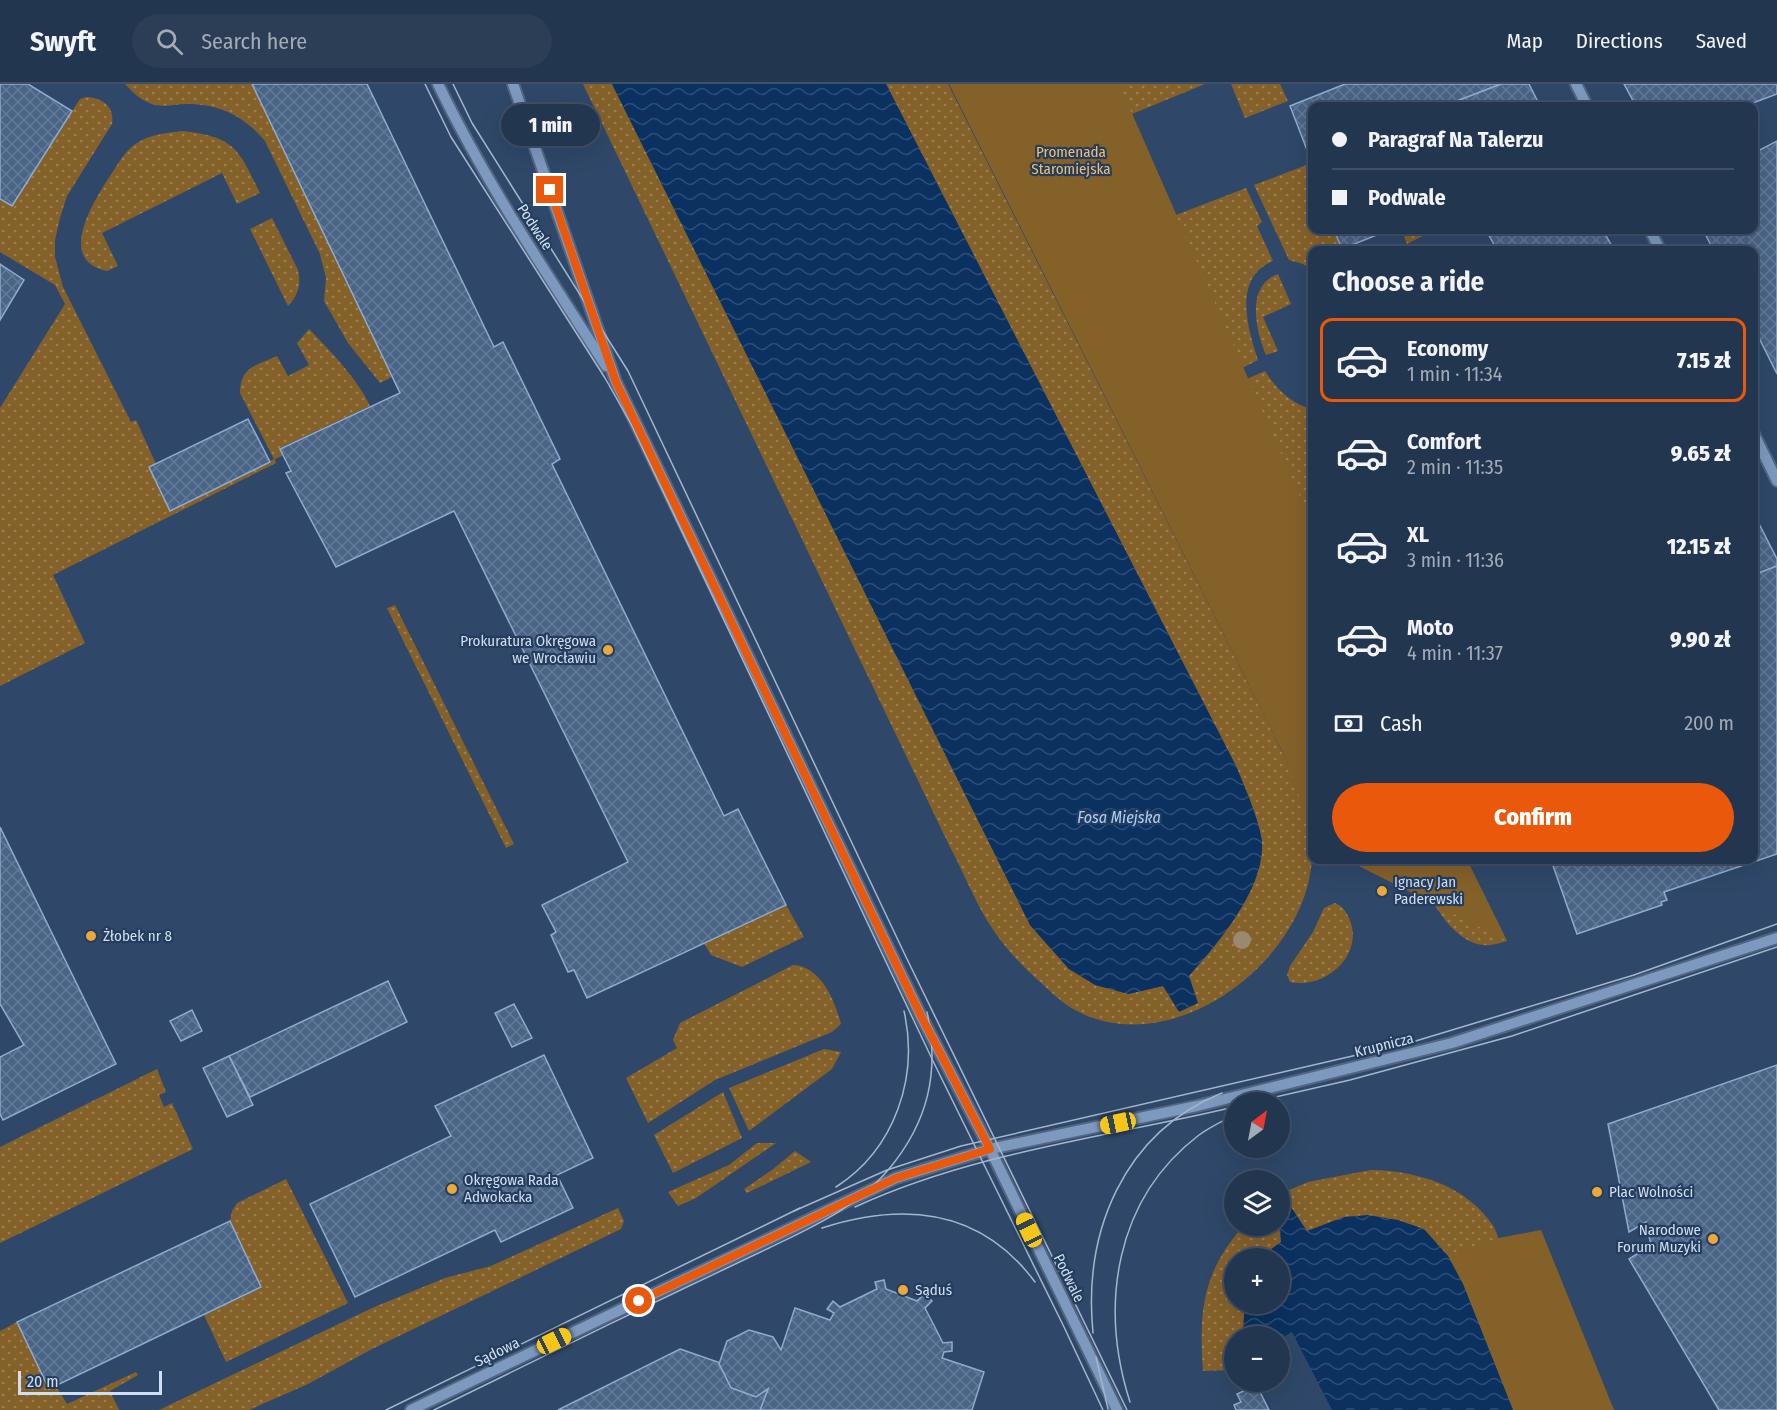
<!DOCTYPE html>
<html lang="en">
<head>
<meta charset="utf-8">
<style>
  :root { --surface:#23364f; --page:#2b3e56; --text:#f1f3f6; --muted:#a3abb7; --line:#405066; --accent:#ea580c }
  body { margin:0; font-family:"Fira Sans Condensed",sans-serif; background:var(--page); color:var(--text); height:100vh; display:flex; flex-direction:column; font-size:22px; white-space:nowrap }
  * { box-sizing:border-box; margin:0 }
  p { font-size:20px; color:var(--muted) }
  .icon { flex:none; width:33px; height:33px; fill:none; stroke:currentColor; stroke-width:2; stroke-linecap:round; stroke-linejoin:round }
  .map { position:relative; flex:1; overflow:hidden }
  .drawer { position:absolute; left:1308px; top:162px; width:450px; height:618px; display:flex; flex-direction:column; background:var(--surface); border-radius:12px; box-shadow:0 6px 24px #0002,0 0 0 2px var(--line) }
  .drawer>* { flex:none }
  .hud { position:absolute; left:1308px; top:18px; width:450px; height:132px; border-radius:12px; box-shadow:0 6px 24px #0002,0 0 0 2px var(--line); display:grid; align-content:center; height:132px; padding:0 24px; background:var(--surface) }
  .needle { width:39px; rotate:32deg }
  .controls { position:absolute; left:1224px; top:1008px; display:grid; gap:12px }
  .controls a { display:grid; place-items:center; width:66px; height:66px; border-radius:50%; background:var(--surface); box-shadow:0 6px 24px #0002,0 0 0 2px var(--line); font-size:30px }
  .scale { position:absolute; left:18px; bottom:15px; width:144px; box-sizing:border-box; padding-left:6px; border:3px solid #d0dff3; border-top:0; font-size:16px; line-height:21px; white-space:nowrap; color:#d0dff3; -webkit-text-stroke:4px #253d5d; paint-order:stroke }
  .end { position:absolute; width:27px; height:27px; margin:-14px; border:8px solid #ea580c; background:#fff; box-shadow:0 0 0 3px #fff }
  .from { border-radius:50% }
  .bubble { position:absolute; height:42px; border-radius:21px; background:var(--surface); box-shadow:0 6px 24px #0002,0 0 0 2px var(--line); font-size:20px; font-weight:800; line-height:42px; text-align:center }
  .car { position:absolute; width:18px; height:36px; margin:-18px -9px; border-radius:8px; box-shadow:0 0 4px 2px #0007; background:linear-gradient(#f5c518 24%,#345 0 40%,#f5c518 0 76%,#345 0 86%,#f5c518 0) }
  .hud b { display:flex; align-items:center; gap:21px; height:57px; font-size:22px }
  .hud b+b { border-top:2px solid var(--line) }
  .hud i { width:15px; height:15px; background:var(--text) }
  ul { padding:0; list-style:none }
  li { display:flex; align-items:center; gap:18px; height:84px; margin:0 12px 9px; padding:0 12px; border:3px solid transparent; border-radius:12px }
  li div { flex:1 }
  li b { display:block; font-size:22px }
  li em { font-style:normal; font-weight:800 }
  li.active { border-color:var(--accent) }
  li>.icon { width:54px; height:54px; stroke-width:1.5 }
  h2 { padding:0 24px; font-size:27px; line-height:72px }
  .pay { display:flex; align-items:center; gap:15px; height:66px; padding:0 24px; font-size:22px }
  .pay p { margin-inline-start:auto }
  .action { display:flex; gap:12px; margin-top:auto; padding:12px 24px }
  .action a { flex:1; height:69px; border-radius:36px; background:var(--accent); color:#fff; font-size:24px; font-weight:800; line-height:69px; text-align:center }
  header { display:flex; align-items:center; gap:36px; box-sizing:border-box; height:84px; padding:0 30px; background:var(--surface); border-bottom:2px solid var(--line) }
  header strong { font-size:28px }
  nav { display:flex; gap:33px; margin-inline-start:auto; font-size:21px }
  .search { width:420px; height:54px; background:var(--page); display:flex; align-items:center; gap:15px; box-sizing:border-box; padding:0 21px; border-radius:33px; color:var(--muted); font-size:22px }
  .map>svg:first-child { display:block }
  .grass { fill:url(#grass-dots) }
  .green { fill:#85612a }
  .water { fill:url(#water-waves) }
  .pier { fill:#2f4869 }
  .building { fill:url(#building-cross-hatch); stroke:#8eabd1; stroke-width:1.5 }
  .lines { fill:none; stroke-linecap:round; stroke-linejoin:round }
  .minor-casing { stroke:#526681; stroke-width:14 }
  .minor { stroke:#7d99bf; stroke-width:10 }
  .tram { stroke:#a4b6cd; stroke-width:1.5 }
  .tree { fill:#9a896e }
  .route { stroke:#ea580c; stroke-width:8 }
  .poi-dot { fill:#eca93a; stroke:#253d5d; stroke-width:2 }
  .labels { text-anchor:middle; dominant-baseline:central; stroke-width:4.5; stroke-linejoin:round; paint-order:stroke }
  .park-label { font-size:15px; fill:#f2be72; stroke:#253d5d }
  .street-label { font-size:15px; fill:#d0dff3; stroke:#253d5d }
  .poi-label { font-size:15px; fill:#d0dff3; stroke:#253d5d; text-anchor:start }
  .water-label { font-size:16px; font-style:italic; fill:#abcefc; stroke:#253d5d }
</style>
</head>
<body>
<header>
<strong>Swyft</strong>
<div class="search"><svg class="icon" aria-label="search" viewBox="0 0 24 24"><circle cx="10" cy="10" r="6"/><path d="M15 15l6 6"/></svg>Search here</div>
<nav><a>Map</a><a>Directions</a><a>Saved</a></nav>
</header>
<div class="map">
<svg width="1777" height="1326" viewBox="0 0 1777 1326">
  <defs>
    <pattern id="grass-dots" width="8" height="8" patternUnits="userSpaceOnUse" patternTransform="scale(1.5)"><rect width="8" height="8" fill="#85612a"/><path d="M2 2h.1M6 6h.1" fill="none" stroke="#9b7f54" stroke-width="1.8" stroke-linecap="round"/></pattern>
    <pattern id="water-waves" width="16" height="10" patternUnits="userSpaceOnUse" patternTransform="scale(1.5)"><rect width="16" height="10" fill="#0a3160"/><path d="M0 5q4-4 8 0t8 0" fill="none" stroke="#2d4e77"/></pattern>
    <pattern id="building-cross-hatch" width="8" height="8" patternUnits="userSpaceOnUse" patternTransform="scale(1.5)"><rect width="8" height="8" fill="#4a6486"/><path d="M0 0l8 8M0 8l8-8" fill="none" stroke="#637a98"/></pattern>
  </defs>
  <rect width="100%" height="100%" fill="#2f4869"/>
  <g class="grass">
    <path d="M125,0h127l140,293 -12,6 -32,-40 -24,-42 2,-23 -6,-24 -55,-113c-20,-24 -45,-37 -77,-37 -11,0 -22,3 -33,1 -12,-3 -22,-12 -30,-21z"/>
    <path d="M583,0h29l418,841 39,44 59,25 35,-8 25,-10 22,-24 25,-34 16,-29 11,-49 -25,-72 -351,-684h62l317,633c19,38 49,98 47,141 -5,103 -140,205 -237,152 -14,-8 -24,-18 -36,-29 -17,-15 -32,-31 -45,-50 -17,-24 -30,-58 -44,-84z"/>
    <path d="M1026,0h179l-73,30 44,101 70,-27 16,34 -5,4 16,35c-41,16 -25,69 -15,99l-70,36z"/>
    <path d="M1231,0h49l8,17 -43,17z"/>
    <path d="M86,13c16,1 29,9 26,27l-45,72 -7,22 -5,22v17l8,30 68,135 5,-2 20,44 14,47 104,-52 -34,-66c0,-26 17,-28 37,-37l11,20 21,-11 -12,-22 12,-14c22,23 48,49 61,77l-90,42 4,7 -9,4 1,4 -223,112 32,68 -85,43v-278l65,-104 -10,-19 -55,-33v-53l12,7 68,-107z"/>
    <path d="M182,47c53,6 56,17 78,62l-23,11 -15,-31 -120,60 16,33 -11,5c-50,-10 -15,-67 1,-92 9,-13 16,-28 29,-36 14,-9 30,-10 45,-12z"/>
    <path d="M1309,80l3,9v57h22l9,20h-31v20l-9,-6 -14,-4 -35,-75z"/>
    <path d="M272,134l26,52c3,15 1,24 -10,36l-38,-77z"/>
    <path d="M1405,146h30l-28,14 -5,-13z"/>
    <path d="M1278,190l13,30 -28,13 15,34 -12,4c-10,-24 -21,-69 12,-81z"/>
    <path d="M1265,287c11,18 28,34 47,38v202l-118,-201 55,-32z"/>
    <path d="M395,521l119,239 -8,4 -119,-240z"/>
    <path d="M1467,776l40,81c-7,2 -16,5 -23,4 -23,-1 -42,-27 -52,-45z"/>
    <path d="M1335,819c6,2 10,7 13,13 19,36 -21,74 -58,66l-3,-7 3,-9 23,-34 11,-24z"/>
    <path d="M786,821l18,32 -62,30 -31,-12 -7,-12z"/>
    <path d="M793,881c28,1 42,36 48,59l-9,8 -117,48 -67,43 -22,-45 51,-30 -4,-8 7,-17z"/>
    <path d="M824,965l17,3 -9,17 -83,62 -20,-43z"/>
    <path d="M157,985l9,23 -7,3 5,12 8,-4 21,46 -193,94v-96z"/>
    <path d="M723,1008l19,46 -69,35 -19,-38z"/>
    <path d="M757,1059h19l-80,55 -18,8 -10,-14 61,-27z"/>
    <path d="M795,1067l16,11 -64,31 -3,-4 28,-19z"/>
    <path d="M1371,1086c48,1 96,16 123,57l36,91 -17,92 -50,-126 -15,-28 -104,-39 -38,15 -15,-25 -11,5v-18l28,-12z"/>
    <path d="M286,1095l62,124 -122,59 -22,-47 57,-27 -31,-67 2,-10 5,-8z"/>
    <path d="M618,1124l6,13 -3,8 -249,120 -64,35 -59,26h-90l213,-102 73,-30 46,-12z"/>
    <path d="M1243,1142h36l2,16 -18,13 -1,3h-28v46h13l-3,11 -1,21h-9v34l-31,1c-4,-61 -1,-97 40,-145z"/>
    <path d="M17,1238l32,67 7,-3 11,18 69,-32 2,3 -28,16 9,19h-119v-79z"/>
  </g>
  <g class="green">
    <path d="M949,0h170l193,440v318l-11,-41 -19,-50z"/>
    <path d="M1347,776h120l40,81z"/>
    <path d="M1541,1146l73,180h-101l-50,-126 -15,-28 51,-18z"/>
  </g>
  <g class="water">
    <path d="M612,0h274l351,684c8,20 23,53 25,74 3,47 -44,101 -73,134l9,27 -19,9 -16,-26 -35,8 -33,-9 -26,-16 -39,-44z"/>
    <path d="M1291,1123l16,24 37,-14 24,-2 30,5 26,9 24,27 15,28 50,126h-242l-13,-28h22v-46h-37l1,-21 3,-11h33v-46h-18l1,-3 18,-13 -1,-30z"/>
  </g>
  <path class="pier" d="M1292,1248l40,78h-61l-13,-28h22v-43z"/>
  <g class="building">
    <path d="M0,0h28l44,27 -60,95 -12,-7z"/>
    <path d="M252,0h115l127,263 9,-5 57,117 -8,5 172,352 14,-7 48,96 -199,93 -13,-28 -6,2 -17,-37 5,-3 -14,-27 86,-43 -174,-351 -118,56 -50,-94 5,-2 -11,-22 120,-56z"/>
    <path d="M1345,0h156l-57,22h-132v57l-22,-57z"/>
    <path d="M1501,0h28l11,22h-96z"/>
    <path d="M1624,0h153v10l-32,12h-109z"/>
    <path d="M1777,57v233l-23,-46v-78h-42l1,-1 -10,-19h51v-77z"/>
    <path d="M1334,146h55l-47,19z"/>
    <path d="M1486,146h117l11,20h-117z"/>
    <path d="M0,180l24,16 -24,40z"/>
    <path d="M248,335l22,43 -100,49 -21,-44z"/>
    <path d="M1754,430l23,45v7l-23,9z"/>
    <path d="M1777,482v288l-113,38 3,8 -6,2 1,3 -85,29 -26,-74h203v-285z"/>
    <path d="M0,743l116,237 -113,56 -3,-6v-57l24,-12 -24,-41z"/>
    <path d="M388,897l19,41 -157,75 -21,-41z"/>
    <path d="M514,920l18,34 -20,9 -17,-34z"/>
    <path d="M192,926l10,21 -21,10 -11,-20z"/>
    <path d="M544,971l49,103 -36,17 16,33 -72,34 -6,-12 -140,67 -45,-93 141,-68 -16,-30z"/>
    <path d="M229,972l24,49 -26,12 -24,-49z"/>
    <path d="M1777,981v345h-58l-90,-151 22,-14 -5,-23 -17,10 -21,-108z"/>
    <path d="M230,1137l31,66 -212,102 -32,-67z"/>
    <path d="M884,1196l2,9 31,12 8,-8 7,8 -7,7 18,35 9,-1v9l-8,1 -2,6 42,14 -12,38h-212l8,-21 -12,8 -25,-9 -12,-24 8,-23 22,-11 24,7 8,13 14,-42 35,12 4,-7 -7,-4 6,-8 7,6 37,-18 -2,-7z"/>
    <path d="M680,1265l38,13 13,26 25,9 12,-8 -8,21h-202z"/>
    <path d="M1255,1298l14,28h-33l-2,-5 7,-3 -4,-8 17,-8 -2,-3z"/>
  </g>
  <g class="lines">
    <g class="minor-casing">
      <g id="minor">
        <path d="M438,0c48,99 109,190 168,282"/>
        <path d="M513,0l103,298 306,636 68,131 127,261"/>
        <path d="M1576,0l11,22"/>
        <path d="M1650,146l10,20"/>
        <path d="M1754,350l23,47"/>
        <path d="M411,1326l485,-232 94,-29 207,-43 255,-63 325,-105"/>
      </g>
    </g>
    <use href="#minor" class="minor"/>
    <g class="tram">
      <path d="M425,0l26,53 154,241 26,46 302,637 131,266 39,83"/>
      <path d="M453,0l19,39 156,248 279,588 220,451"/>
      <path d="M1254,1018l96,-22 162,-44 265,-89"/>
      <path d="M836,1103c59,-38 83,-110 68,-176"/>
      <path d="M855,1123c119,-55 253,-70 379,-100"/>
      <path d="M794,1127l93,-41 74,-24 448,-103 225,-68 143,-51"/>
      <path d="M822,1144c81,-26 158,-20 213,54"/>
      <path d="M1093,1249c-10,-101 30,-200 129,-240"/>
      <path d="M1096,1273l12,52"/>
      <path d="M1130,1318c-31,-97 -15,-203 69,-267 11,-8 24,-14 35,-20"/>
      <path d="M386,1326l414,-202"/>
      <path d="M434,1326c85,-42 171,-84 257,-125 26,-12 52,-25 78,-37 43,-21 89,-41 120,-79 39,-47 51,-97 38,-157"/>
    </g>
  </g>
  <circle class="tree" cx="1242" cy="856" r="9"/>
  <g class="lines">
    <path class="route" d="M550,106l66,192 306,636 68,131 -94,29 -257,123"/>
  </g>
  <g class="poi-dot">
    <circle cx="608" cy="566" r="6"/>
    <circle cx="1382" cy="807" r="6"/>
    <circle cx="91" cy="852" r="6"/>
    <circle cx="452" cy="1105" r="6"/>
    <circle cx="1597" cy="1108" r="6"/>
    <circle cx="1713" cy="1155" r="6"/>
    <circle cx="903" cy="1206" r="6"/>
  </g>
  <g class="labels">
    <g class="park-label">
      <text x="1071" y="68">Promenada<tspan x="1071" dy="17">Staromiejska</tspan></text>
    </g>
    <g class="street-label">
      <text transform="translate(535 143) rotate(57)">Podwale</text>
      <text transform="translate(1384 961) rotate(-14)">Krupnicza</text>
      <text transform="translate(1069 1194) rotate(64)">Podwale</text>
      <text transform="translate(497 1268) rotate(-26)">Sądowa</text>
    </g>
    <g class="poi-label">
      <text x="596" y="557" text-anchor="end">Prokuratura Okręgowa<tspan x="596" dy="17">we Wrocławiu</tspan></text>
      <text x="1394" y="798">Ignacy Jan<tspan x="1394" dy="17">Paderewski</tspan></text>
      <text x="103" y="852">Żłobek nr 8</text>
      <text x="464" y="1096">Okręgowa Rada<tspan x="464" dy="17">Adwokacka</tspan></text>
      <text x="1609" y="1108">Plac Wolności</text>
      <text x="1701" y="1146" text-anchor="end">Narodowe<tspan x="1701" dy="17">Forum Muzyki</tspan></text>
      <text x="915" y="1206">Sąduś</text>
    </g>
    <g class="water-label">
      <text x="1119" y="733">Fosa Miejska</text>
    </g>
  </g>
</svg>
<div class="controls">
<a><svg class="needle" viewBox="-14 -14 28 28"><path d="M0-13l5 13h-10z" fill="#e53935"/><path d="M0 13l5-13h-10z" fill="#a3abb7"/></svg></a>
<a><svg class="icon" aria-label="layers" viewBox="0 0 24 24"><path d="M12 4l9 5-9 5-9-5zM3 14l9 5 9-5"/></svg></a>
<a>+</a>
<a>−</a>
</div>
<div class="scale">20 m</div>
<i class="end from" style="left:639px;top:1217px"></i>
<i class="end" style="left:550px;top:106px"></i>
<div class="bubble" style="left:501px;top:20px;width:99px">1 min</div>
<i class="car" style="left:1118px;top:1039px;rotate:258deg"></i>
<i class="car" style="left:1029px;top:1146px;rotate:335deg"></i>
<i class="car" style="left:554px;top:1257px;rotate:64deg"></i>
<div class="hud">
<b><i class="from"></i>Paragraf Na Talerzu</b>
<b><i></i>Podwale</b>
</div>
<section class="drawer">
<h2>Choose a ride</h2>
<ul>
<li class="active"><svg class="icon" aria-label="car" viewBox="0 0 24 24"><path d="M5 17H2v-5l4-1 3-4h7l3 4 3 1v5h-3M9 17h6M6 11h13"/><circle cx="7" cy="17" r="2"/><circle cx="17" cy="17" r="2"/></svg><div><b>Economy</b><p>1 min · 11:34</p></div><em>7.15 zł</em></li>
<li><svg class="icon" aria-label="car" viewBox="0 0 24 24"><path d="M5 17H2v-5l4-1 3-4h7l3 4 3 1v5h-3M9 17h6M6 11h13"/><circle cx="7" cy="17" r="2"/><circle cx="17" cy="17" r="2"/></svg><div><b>Comfort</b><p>2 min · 11:35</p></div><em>9.65 zł</em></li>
<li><svg class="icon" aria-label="car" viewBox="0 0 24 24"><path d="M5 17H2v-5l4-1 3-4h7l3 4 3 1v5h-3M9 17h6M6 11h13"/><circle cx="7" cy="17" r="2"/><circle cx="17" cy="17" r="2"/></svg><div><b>XL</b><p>3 min · 11:36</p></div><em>12.15 zł</em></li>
<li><svg class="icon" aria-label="car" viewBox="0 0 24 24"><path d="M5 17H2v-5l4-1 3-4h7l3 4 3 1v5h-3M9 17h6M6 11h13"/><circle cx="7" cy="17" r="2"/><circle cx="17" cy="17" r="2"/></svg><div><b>Moto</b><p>4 min · 11:37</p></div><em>9.90 zł</em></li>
</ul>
<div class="pay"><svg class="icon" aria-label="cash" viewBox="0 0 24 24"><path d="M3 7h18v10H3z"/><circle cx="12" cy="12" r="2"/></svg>Cash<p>200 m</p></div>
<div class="action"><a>Confirm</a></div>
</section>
</div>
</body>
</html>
